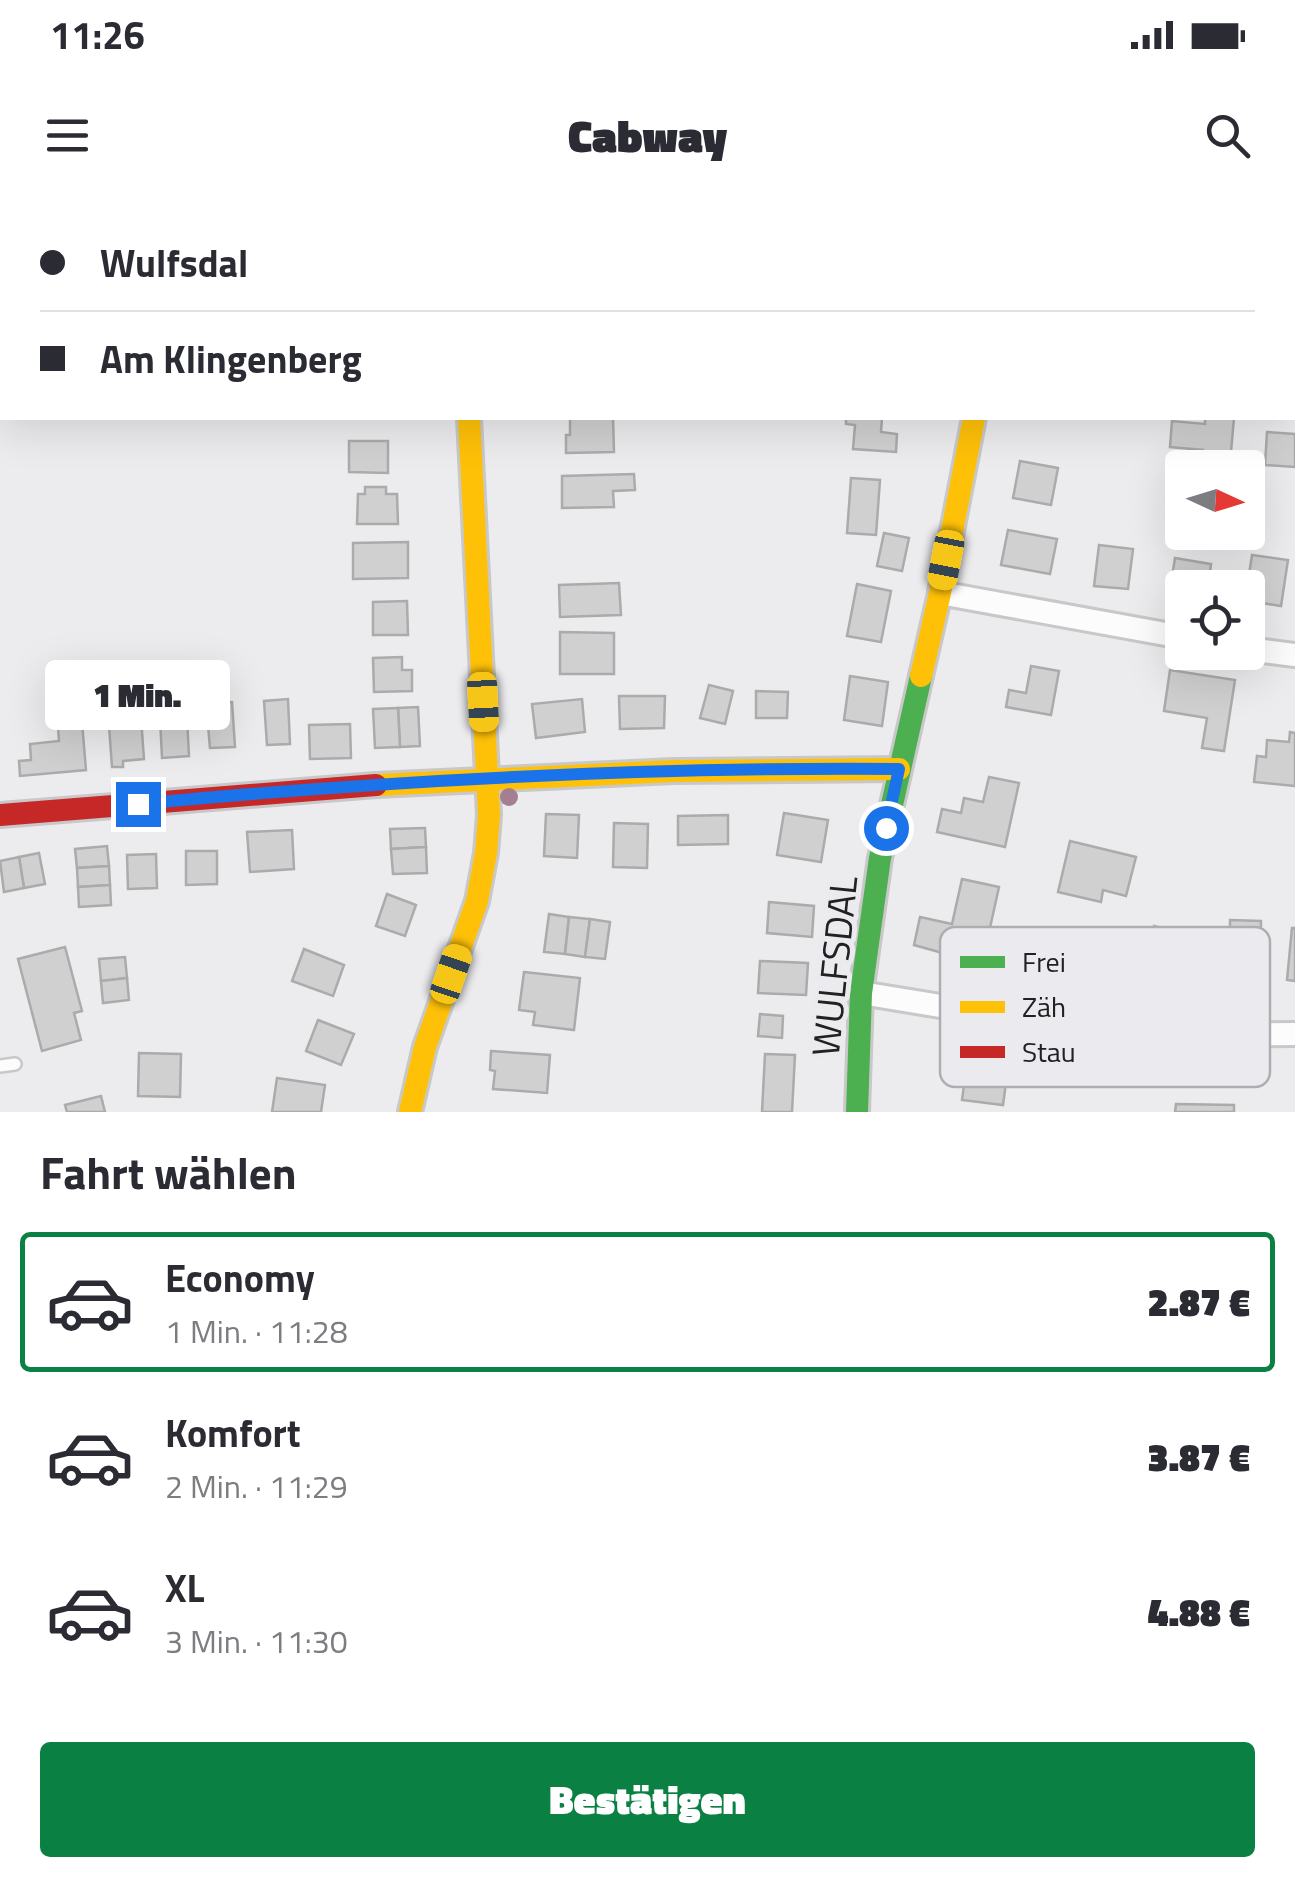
<!DOCTYPE html>
<html lang="de">
<head>
<meta charset="utf-8">
<style>
  :root { --surface:#fff; --page:#f7f7f7; --text:#2b2b33; --muted:#7c7c81; --line:#e1e1e2; --accent:#0b8043 }
  body { margin:0; font-family:"Titillium Web",sans-serif; background:var(--page); color:var(--text); height:100vh; display:flex; flex-direction:column; font-size:38px; white-space:nowrap }
  * { box-sizing:border-box; margin:0 }
  p { font-size:32px; color:var(--muted) }
  .icon { flex:none; width:55px; height:55px; fill:none; stroke:currentColor; stroke-width:2; stroke-linecap:round; stroke-linejoin:round }
  .map { position:relative; height:912px; overflow:hidden }
  .details { display:flex; flex-direction:column; background:var(--surface); flex:1 }
  .details>* { flex:none }
  .banner { position:absolute; left:0px; top:0px; width:1295px; height:220px; box-shadow:0 10px 40px #0002; display:grid; align-content:center; height:220px; padding:0 40px; background:var(--surface) }
  .needle { width:65px; rotate:94deg }
  .fabs { position:absolute; left:1165px; top:250px; display:grid; gap:20px }
  .fabs a { display:grid; place-items:center; width:100px; height:100px; border-radius:10px; background:var(--surface); box-shadow:0 10px 40px #0002; font-size:50px }
  .end { position:absolute; width:45px; height:45px; margin:-22px; border:12px solid #1a73e8; background:#fff; box-shadow:0 0 0 5px #fff }
  .from { border-radius:50% }
  .bubble { position:absolute; height:70px; border-radius:10px; background:var(--surface); box-shadow:0 10px 40px #0002; font-size:32px; font-weight:800; line-height:70px; text-align:center }
  .car { position:absolute; width:30px; height:60px; margin:-30px -15px; border-radius:12px; box-shadow:0 0 8px 2px #0007; background:linear-gradient(#f5c518 24%,#345 0 40%,#f5c518 0 76%,#345 0 86%,#f5c518 0) }
  .banner b { display:flex; align-items:center; gap:35px; height:95px; font-size:38px }
  .banner b+b { border-top:2px solid var(--line) }
  .banner i { width:25px; height:25px; background:var(--text) }
  ul { padding:0; list-style:none }
  li { display:flex; align-items:center; gap:30px; height:140px; margin:0 20px 15px; padding:0 20px; border:5px solid transparent; border-radius:10px }
  li div { flex:1 }
  li b { display:block; font-size:38px }
  li em { font-style:normal; font-weight:800 }
  li.current { border-color:var(--accent) }
  li>.icon { width:90px; height:90px; stroke-width:1.5 }
  h2 { padding:0 40px; font-size:45px; line-height:120px }
  .primary-button { display:flex; gap:20px; margin-top:auto; padding:20px 40px }
  .primary-button a { flex:1; height:115px; border-radius:10px; background:var(--accent); color:#fff; font-size:40px; font-weight:800; line-height:115px; text-align:center }
  .status { display:flex; justify-content:space-between; align-items:center; height:70px; padding:0 50px; background:var(--surface); direction:ltr }
  .status svg { height:28px; fill:currentColor }
  header { display:flex; justify-content:space-between; align-items:center; height:130px; padding:0 40px; background:var(--surface); font-size:45px; font-weight:800 }
  .map>svg:first-child { display:block }
  .building { fill:#d0d0d1; stroke:#ababac; stroke-width:2.5 }
  .lines { fill:none; stroke-linecap:round; stroke-linejoin:round }
  .lane-casing { stroke:#c8c8c9; stroke-width:16 }
  .street-casing { stroke:#c8c8c9; stroke-width:28 }
  .fast-casing { stroke:#c8c8c9; stroke-width:28 }
  .slow-casing { stroke:#c8c8c9; stroke-width:28 }
  .jam-casing { stroke:#c8c8c9; stroke-width:28 }
  .lane { stroke:#fcfcfc; stroke-width:11 }
  .street { stroke:#fcfcfc; stroke-width:22 }
  .fast { stroke:#4caf50; stroke-width:22 }
  .slow { stroke:#ffc107; stroke-width:22 }
  .jam { stroke:#c62828; stroke-width:22 }
  .tree { fill:#a47f92 }
  .route { stroke:#1a73e8; stroke-width:12 }
  .labels { text-anchor:middle; dominant-baseline:central; stroke-width:10; stroke-linejoin:round; paint-order:stroke }
  .street-label { font-size:38px; fill:#212122; stroke:#ebebef }
  .key { fill:#ebebef; stroke:#aeaeb2; stroke-width:2.5 }
  .key-label { font-size:28px; fill:#212122 }
</style>
</head>
<body>
<div class="status"><b>11:26</b><svg viewBox="0 0 49 12"><path d="M0 12V9h3v3zM5 12V6h3v6zM10 12V3h3v9zM15 12V0h3v12zM26 1h20v11H26zM47 4h2v5h-2z"/></svg></div>
<header><svg class="icon" aria-label="menu" viewBox="0 0 24 24"><path d="M4 6h16M4 12h16M4 18h16"/></svg>Cabway<svg class="icon" aria-label="search" viewBox="0 0 24 24"><circle cx="10" cy="10" r="6"/><path d="M15 15l6 6"/></svg></header>
<div class="map">
<svg width="1295" height="912" viewBox="0 0 1295 912">
  <rect width="100%" height="100%" fill="#ececee"/>
  <g class="building">
    <path d="M570,218h43l1,34 -48,1v-18h4z"/>
    <path d="M846,218h36l-1,14 16,2 -1,18 -43,-3 2,-24 -9,-1z"/>
    <path d="M1205,218h29l-4,45 -28,-3 1,-10 -33,-3 2,-26 33,3z"/>
    <path d="M1267,232l28,2v33l-30,-2z"/>
    <path d="M349,241h39v32l-39,-1z"/>
    <path d="M1020,261l38,7 -7,37 -38,-7z"/>
    <path d="M634,274l1,16 -22,1 1,16 -52,1v-32z"/>
    <path d="M851,278l29,2 -4,55 -29,-2z"/>
    <path d="M365,287h21v7h11l1,30h-41l1,-30h7z"/>
    <path d="M1008,330l49,9 -7,35 -49,-9z"/>
    <path d="M884,333l25,5 -7,33 -25,-5z"/>
    <path d="M408,342v36l-55,1v-36z"/>
    <path d="M1099,345l34,4 -5,40 -34,-3z"/>
    <path d="M1252,355l36,5 -7,46 -33,-5 -1,-13z"/>
    <path d="M1175,358l36,6 -3,24h-26v10l-13,-2z"/>
    <path d="M619,383l2,32 -61,2 -1,-32z"/>
    <path d="M857,384l34,7 -10,51 -34,-6z"/>
    <path d="M407,401l1,34h-35v-33z"/>
    <path d="M560,432l54,1v41h-54z"/>
    <path d="M402,457v13h10v21l-38,1 -1,-34z"/>
    <path d="M1031,466l28,5 -8,44 -45,-8 3,-17 17,3z"/>
    <path d="M1170,470l65,10 -11,71 -22,-3 5,-30 -43,-7z"/>
    <path d="M850,476l38,6 -6,44 -38,-6z"/>
    <path d="M709,485l24,6 -8,33 -25,-6z"/>
    <path d="M756,491l32,1 -1,26h-31z"/>
    <path d="M619,496h46l-1,32 -44,1z"/>
    <path d="M288,499l2,45 -23,1 -3,-44z"/>
    <path d="M582,499l3,33 -49,6 -4,-34z"/>
    <path d="M232,502l3,45 -25,1 -4,-44z"/>
    <path d="M418,507l2,39 -20,1 -2,-39z"/>
    <path d="M398,508l2,39 -25,1 -2,-39z"/>
    <path d="M81,510l5,60 -66,6 -1,-15 12,-1 -1,-16 29,-3 -2,-29z"/>
    <path d="M130,511v8l11,-1 3,41 -21,2v6h-11l-4,-55z"/>
    <path d="M187,517l2,39 -27,2 -2,-40z"/>
    <path d="M350,524l1,34 -41,1 -1,-34z"/>
    <path d="M1290,532l5,1v53l-41,-4 3,-26 9,1 1,-17 22,2z"/>
    <path d="M989,577l30,6 -14,64 -68,-15 5,-23 19,4 3,-15 19,4z"/>
    <path d="M784,613l44,7 -7,42 -44,-7z"/>
    <path d="M546,614l33,1 -2,43 -33,-2z"/>
    <path d="M728,615v29l-50,1v-29z"/>
    <path d="M614,623l34,1 -1,44 -34,-1z"/>
    <path d="M425,628l1,19 -35,2 -1,-20z"/>
    <path d="M292,630l2,39 -44,3 -3,-40z"/>
    <path d="M1070,641l66,16 -10,39 -23,-6 -2,12 -43,-10z"/>
    <path d="M107,646l2,20 -32,2 -2,-19z"/>
    <path d="M426,647l1,26 -34,1 -2,-25z"/>
    <path d="M186,651h31v33l-31,1z"/>
    <path d="M39,653l6,31 -21,4 -5,-31z"/>
    <path d="M156,654l1,34 -29,1 -1,-34z"/>
    <path d="M19,657l5,31 -20,4 -4,-31z"/>
    <path d="M109,666l1,19 -32,2 -1,-19z"/>
    <path d="M962,679l37,8 -17,77 -68,-19 6,-28 32,7z"/>
    <path d="M110,685l1,20 -32,2 -1,-20z"/>
    <path d="M387,694l29,11 -11,31 -29,-10z"/>
    <path d="M769,702l45,4 -2,31 -45,-4z"/>
    <path d="M549,714l20,3 -4,37 -21,-2z"/>
    <path d="M569,717l21,2 -5,38 -20,-3z"/>
    <path d="M590,719l20,3 -5,37 -20,-2z"/>
    <path d="M1230,720l31,1 -1,66 -65,-1 1,-36 34,1z"/>
    <path d="M1154,726l28,7 -9,39 -28,-6z"/>
    <path d="M1292,728h3v53l-8,-1z"/>
    <path d="M65,747l17,64 -8,2 7,27 -39,11 -24,-92z"/>
    <path d="M304,749l40,16 -11,31 -41,-15z"/>
    <path d="M125,757l2,21 -26,3 -2,-22z"/>
    <path d="M760,761l48,2 -2,32 -48,-2z"/>
    <path d="M524,772l56,6 -6,52 -41,-5 2,-13 -16,-2z"/>
    <path d="M127,778l2,22 -26,3 -2,-22z"/>
    <path d="M760,814l23,2 -1,22 -24,-2z"/>
    <path d="M318,820l36,14 -13,31 -35,-14z"/>
    <path d="M491,851l59,4 -3,38 -54,-4 2,-18 -5,-1z"/>
    <path d="M139,853l42,1 -1,43 -42,-1z"/>
    <path d="M765,854l30,1 -3,57h-30z"/>
    <path d="M967,863l41,5 -5,37 -41,-5z"/>
    <path d="M277,878l48,7 -4,27h-49z"/>
    <path d="M101,896l4,16h-38l-2,-7z"/>
    <path d="M1176,904l58,1v7h-59z"/>
  </g>
  <g class="lines">
    <g class="lane-casing">
      <path id="lane" d="M0,866l15,-2"/>
    </g>
    <g class="street-casing">
      <g id="street">
        <path d="M459,0v2"/>
        <path d="M996,0l1,2"/>
        <path d="M1292,55h3"/>
        <path d="M940,393l242,44"/>
        <path d="M1248,449l47,6"/>
        <path d="M861,793l202,33 162,9 70,-1"/>
      </g>
    </g>
    <g class="fast-casing">
      <path id="fast" d="M857,912l4,-119 19,-135 41,-182"/>
    </g>
    <g class="slow-casing">
      <g id="slow">
        <path d="M921,476l19,-83 34,-175"/>
        <path d="M376,585l298,-14 225,-2"/>
        <path d="M410,912l15,-65 52,-146 9,-48 3,-38 -20,-397"/>
      </g>
    </g>
    <g class="jam-casing">
      <path id="jam" d="M0,615l376,-30"/>
    </g>
    <use href="#lane" class="lane"/>
    <use href="#street" class="street"/>
    <use href="#fast" class="fast"/>
    <use href="#slow" class="slow"/>
    <use href="#jam" class="jam"/>
  </g>
  <circle class="tree" cx="509" cy="597" r="9"/>
  <g class="lines">
    <path class="route" d="M138,604c253,-24 508,-37 761,-35l-13,59"/>
  </g>
  <g class="labels">
    <g class="street-label">
      <text transform="translate(834 766) rotate(-84)">WULFSDAL</text>
    </g>
  </g>
  <rect x="940" y="727" width="330" height="160" rx="15" class="key"/>
  <rect x="960" y="756" width="45" height="12" fill="#4caf50"/>
  <rect x="960" y="801" width="45" height="12" fill="#ffc107"/>
  <rect x="960" y="846" width="45" height="12" fill="#c62828"/>
  <g class="key-label">
    <text x="1022" y="772">Frei</text>
    <text x="1022" y="817">Zäh</text>
    <text x="1022" y="862">Stau</text>
  </g>
</svg>
<div class="fabs">
<a><svg class="needle" viewBox="-14 -14 28 28"><path d="M0-13l5 13h-10z" fill="#e53935"/><path d="M0 13l5-13h-10z" fill="#7c7c81"/></svg></a>
<a><svg class="icon" aria-label="locate" viewBox="0 0 24 24"><circle cx="12" cy="12" r="6"/><path d="M12 2v4M12 18v4M2 12h4M18 12h4"/></svg></a>
</div>
<i class="end from" style="left:886px;top:628px"></i>
<i class="end" style="left:138px;top:604px"></i>
<div class="bubble" style="left:45px;top:460px;width:185px">1 Min.</div>
<i class="car" style="left:946px;top:360px;rotate:191deg"></i>
<i class="car" style="left:483px;top:502px;rotate:177deg"></i>
<i class="car" style="left:451px;top:774px;rotate:19deg"></i>
<div class="banner">
<b><i class="from"></i>Wulfsdal</b>
<b><i></i>Am Klingenberg</b>
</div>
</div>
<section class="details">
<h2>Fahrt wählen</h2>
<ul>
<li class="current"><svg class="icon" aria-label="car" viewBox="0 0 24 24"><path d="M5 17H2v-5l4-1 3-4h7l3 4 3 1v5h-3M9 17h6M6 11h13"/><circle cx="7" cy="17" r="2"/><circle cx="17" cy="17" r="2"/></svg><div><b>Economy</b><p>1 Min. · 11:28</p></div><em>2.87 €</em></li>
<li><svg class="icon" aria-label="car" viewBox="0 0 24 24"><path d="M5 17H2v-5l4-1 3-4h7l3 4 3 1v5h-3M9 17h6M6 11h13"/><circle cx="7" cy="17" r="2"/><circle cx="17" cy="17" r="2"/></svg><div><b>Komfort</b><p>2 Min. · 11:29</p></div><em>3.87 €</em></li>
<li><svg class="icon" aria-label="car" viewBox="0 0 24 24"><path d="M5 17H2v-5l4-1 3-4h7l3 4 3 1v5h-3M9 17h6M6 11h13"/><circle cx="7" cy="17" r="2"/><circle cx="17" cy="17" r="2"/></svg><div><b>XL</b><p>3 Min. · 11:30</p></div><em>4.88 €</em></li>
</ul>
<div class="primary-button"><a>Bestätigen</a></div>
</section>
</body>
</html>
